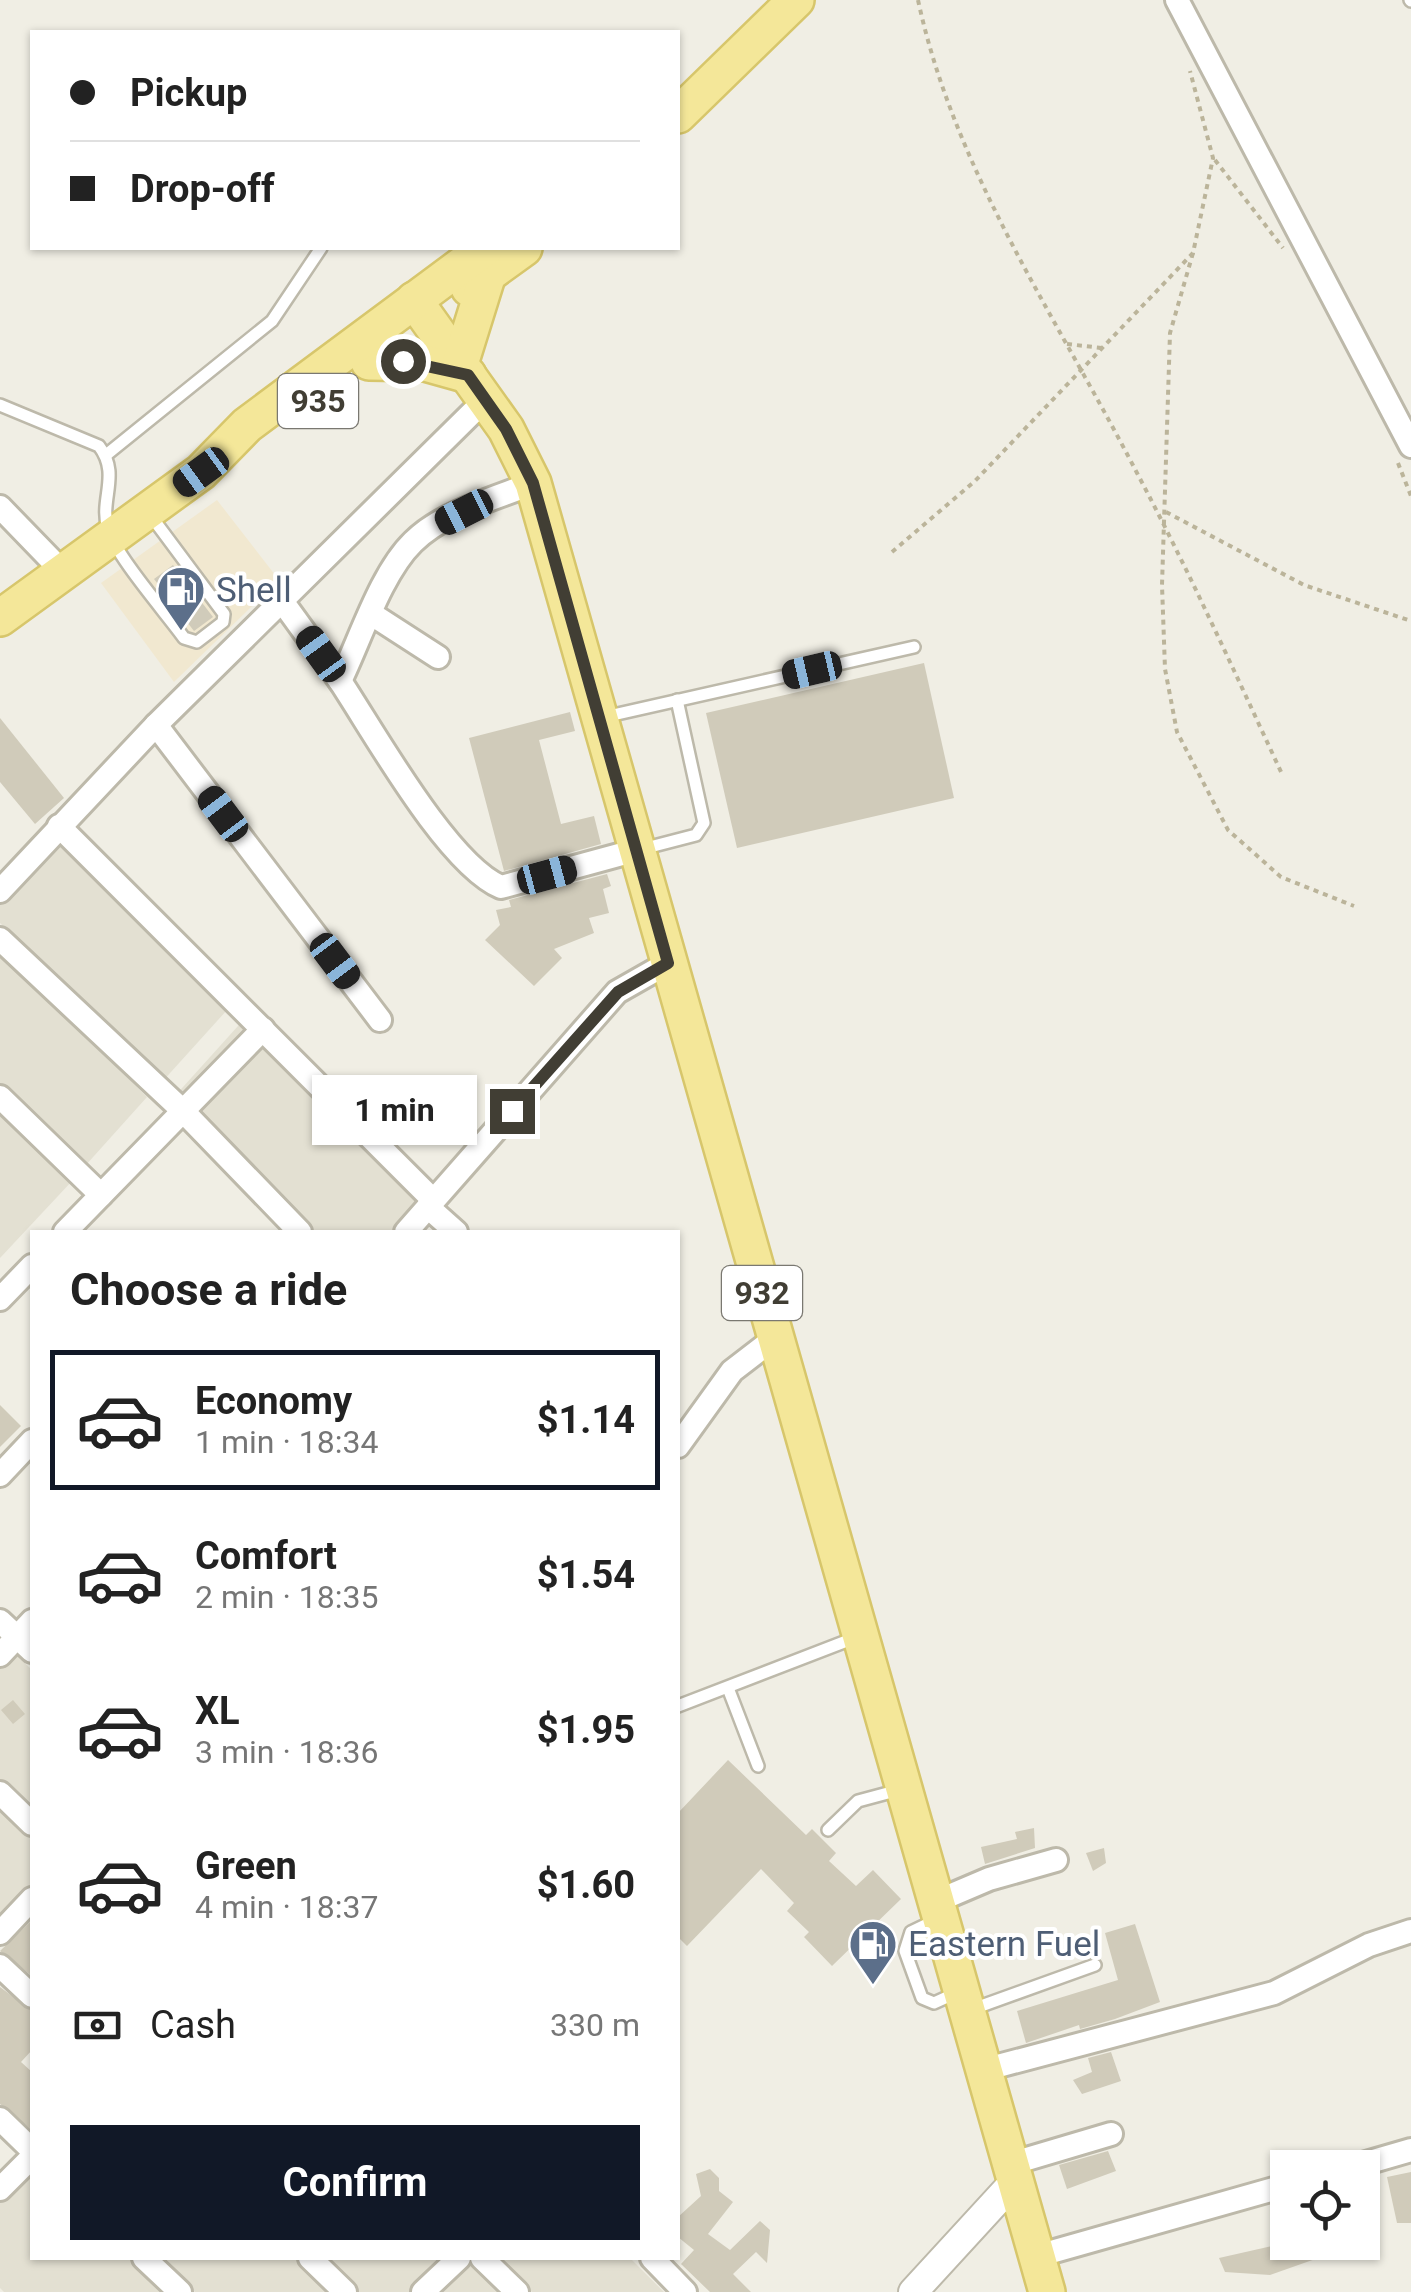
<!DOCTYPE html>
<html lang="en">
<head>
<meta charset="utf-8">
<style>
  :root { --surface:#fff; --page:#f2f2f2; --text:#222; --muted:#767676; --line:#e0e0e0; --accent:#111827 }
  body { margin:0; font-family:Roboto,sans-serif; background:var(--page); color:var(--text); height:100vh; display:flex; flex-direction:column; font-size:38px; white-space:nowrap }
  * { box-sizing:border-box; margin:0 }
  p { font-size:32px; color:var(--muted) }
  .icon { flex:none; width:55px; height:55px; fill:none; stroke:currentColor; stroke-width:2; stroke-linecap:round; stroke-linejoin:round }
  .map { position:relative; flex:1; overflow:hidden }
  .drawer { position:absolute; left:30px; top:1230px; width:650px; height:1030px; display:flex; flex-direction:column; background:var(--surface); border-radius:0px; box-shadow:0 2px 8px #0004 }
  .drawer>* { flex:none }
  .banner { position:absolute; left:30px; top:30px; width:650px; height:220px; border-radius:0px; box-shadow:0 2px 8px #0004; display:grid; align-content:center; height:220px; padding:0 40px; background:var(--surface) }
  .tools { position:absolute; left:1270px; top:2150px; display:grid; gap:20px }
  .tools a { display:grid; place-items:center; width:110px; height:110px; border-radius:0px; background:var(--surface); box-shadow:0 2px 8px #0004; font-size:50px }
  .end { position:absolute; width:45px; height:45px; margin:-22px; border:12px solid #413e34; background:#fff; box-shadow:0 0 0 5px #fff }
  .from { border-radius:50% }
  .bubble { position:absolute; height:70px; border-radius:0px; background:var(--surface); box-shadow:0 2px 8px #0004; font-size:32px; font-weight:700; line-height:70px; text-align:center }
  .car { position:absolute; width:30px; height:60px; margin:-30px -15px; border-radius:12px; box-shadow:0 0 8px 2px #0007; background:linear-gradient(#222 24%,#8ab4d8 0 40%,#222 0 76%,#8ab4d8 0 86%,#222 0) }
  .banner b { display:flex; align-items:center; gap:35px; height:95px; font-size:38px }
  .banner b+b { border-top:2px solid var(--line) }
  .banner i { width:25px; height:25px; background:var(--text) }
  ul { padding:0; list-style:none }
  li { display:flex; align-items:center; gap:30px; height:140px; margin:0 20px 15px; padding:0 20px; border:5px solid transparent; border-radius:0px }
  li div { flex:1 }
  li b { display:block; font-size:38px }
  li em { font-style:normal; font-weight:700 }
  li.selected { border-color:var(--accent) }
  li>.icon { width:90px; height:90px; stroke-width:1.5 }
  h2 { padding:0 40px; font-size:45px; line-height:120px }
  .pay { display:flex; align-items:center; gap:25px; height:110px; padding:0 40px; font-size:38px }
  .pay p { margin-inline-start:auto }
  .action { display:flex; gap:20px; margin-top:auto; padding:20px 40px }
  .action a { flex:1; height:115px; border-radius:0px; background:var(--accent); color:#fff; font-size:40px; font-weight:700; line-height:115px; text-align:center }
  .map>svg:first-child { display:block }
  .residential { fill:#e3e0d2 }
  .commercial { fill:#f1e8d0 }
  .building { fill:#d0cbba }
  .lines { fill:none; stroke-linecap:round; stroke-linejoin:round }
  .service-casing { stroke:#bdb9aa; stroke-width:16 }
  .minor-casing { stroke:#bdb9aa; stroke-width:28 }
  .tertiary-casing { stroke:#bdb9aa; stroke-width:32 }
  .primary-casing { stroke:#d7c66b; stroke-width:40 }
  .path { stroke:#bbb49a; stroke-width:4; stroke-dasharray:5 5; stroke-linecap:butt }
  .service { stroke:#fff; stroke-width:11 }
  .minor { stroke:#fff; stroke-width:22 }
  .tertiary { stroke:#fff; stroke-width:28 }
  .primary { stroke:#f4e799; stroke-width:35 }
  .route { stroke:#413e34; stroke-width:12 }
  .labels { text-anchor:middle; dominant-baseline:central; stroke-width:8; stroke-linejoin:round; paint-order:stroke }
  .shield { fill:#fff; stroke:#7a7871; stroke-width:2.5 }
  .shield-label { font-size:32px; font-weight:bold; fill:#413e34 }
  .service-label { font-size:35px; fill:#4e5e75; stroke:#fff; text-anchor:start }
</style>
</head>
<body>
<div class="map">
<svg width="1411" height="2292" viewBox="0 0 1411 2292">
  <rect width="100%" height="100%" fill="#f0eee4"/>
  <g class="residential">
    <path d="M65,832l162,178 -66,73 -161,-160v-24z"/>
    <path d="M0,951l147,146 -62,69 -85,-81z"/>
    <path d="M247,1016l174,190 -23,26h-85l-139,-135z"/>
    <path d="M0,1111l72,70 -72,77z"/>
    <path d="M9,1648l23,22v141l-32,-32v-120z"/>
    <path d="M0,1807l32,31v50l-32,34z"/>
    <path d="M32,2165v93h97l36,34h-161l-4,-4v-93z"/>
    <path d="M159,2258h137l34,34h-135z"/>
    <path d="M321,2258h122l-34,34h-52z"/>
    <path d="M469,2258l36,34h-71z"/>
    <path d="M497,2258h133l34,34h-132z"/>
  </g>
  <path class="commercial" d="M217,500l62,80 -105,102 -73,-99z"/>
  <g class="building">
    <path d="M173,565l40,52 -19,14 -40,-52z"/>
    <path d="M924,663l30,135 -217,50 -31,-135z"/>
    <path d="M570,712l5,19 -36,9 22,84 33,-8 7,28 -97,27 -35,-133z"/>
    <path d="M0,718l64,80 -29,26 -35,-42z"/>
    <path d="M607,874l4,12 -8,3 6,24 -20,5 5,15 -40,16 8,9 -28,28 -49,-46 15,-15 -4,-15 15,-3 -2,-7z"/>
    <path d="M0,1405l21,21 -21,21z"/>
    <path d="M13,1700l12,14 -12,10 -12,-14z"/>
    <path d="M728,1760l78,75 6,-6 24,24 -7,8 27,25 17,-16 28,29 -69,67 -28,-29 5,-5 -22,-21 7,-8 -33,-34 -74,77 -9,-9v-124z"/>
    <path d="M1034,1828l1,20 -50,16 -4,-17 36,-8 -2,-7z"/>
    <path d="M1104,1848l2,15 -13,8 -7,-18z"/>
    <path d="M32,1920v56l-32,-25z"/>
    <path d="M1135,1924l25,78 -45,17 -35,10 -1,-4 -53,18 -9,-32 101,-31 -13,-47z"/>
    <path d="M0,1987l32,24v39l-11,12 11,10v58l-32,-26z"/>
    <path d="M1111,2052l10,29 -39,13 -9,-14 19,-8 -4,-14z"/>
    <path d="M1108,2151l8,20 -49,18 -8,-24z"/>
    <path d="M710,2169l9,9v13l14,11 -25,32 22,16 30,-29 10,9 -3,33 -11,-11 -23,22 18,18h-41l-29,-28 13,-14 -16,-13v-20l23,-21 -5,-22z"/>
    <path d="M1411,2172v51h-14l-10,-46z"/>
    <path d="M1289,2242l66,3 -85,30 -45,-3 -6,-14z"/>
  </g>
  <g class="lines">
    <g class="service-casing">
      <g id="service">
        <path d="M1410,0l1,1"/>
        <path d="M0,405l99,41c22,29 0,53 9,83 8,27 58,84 76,109l13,4 26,-20 1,-8 -73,-98"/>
        <path d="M106,455l166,-134 49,-73"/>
        <path d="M604,717l310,-70"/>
        <path d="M642,849l54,-14 8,-12 -27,-123"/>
        <path d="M728,1688l30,78"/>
        <path d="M678,1706l179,-69"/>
        <path d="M828,1830l30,-29 41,-11"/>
        <path d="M936,1920l-25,12 -6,19 17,47 12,5 22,-10"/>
        <path d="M970,2010l125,-45"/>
      </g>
    </g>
    <g class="minor-casing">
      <g id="minor">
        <path d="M1177,0l234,446"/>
        <path d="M0,507l63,65"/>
        <path d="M282,601l58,80c20,-41 41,-108 73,-139 30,-30 81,-43 120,-59"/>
        <path d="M373,615l65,42"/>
        <path d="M340,681c34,51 107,183 161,206l136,-37"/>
        <path d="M156,725l224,295"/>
        <path d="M59,826l374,374"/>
        <path d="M0,891l156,-166 330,-326"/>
        <path d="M0,939l182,171 118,122"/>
        <path d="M0,1097l101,98"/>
        <path d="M428,1207l28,25"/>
        <path d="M65,1232l198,-203"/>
        <path d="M406,1232l211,-240 51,-29"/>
        <path d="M0,1299l32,-33"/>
        <path d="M678,1446l54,-75 43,-33"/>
        <path d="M0,1475l32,-34"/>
        <path d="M0,1621l32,30"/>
        <path d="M0,1655l32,-34"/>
        <path d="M0,1793l32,31"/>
        <path d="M935,1902l54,-23 67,-19"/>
        <path d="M0,1933l32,-34"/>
        <path d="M0,1966l32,30"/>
        <path d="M983,2070l291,-77 95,-48 42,-14"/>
        <path d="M0,2119l32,31"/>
        <path d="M1010,2164l101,-30"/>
        <path d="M1349,2168l62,-18"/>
        <path d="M0,2189l32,-32"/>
        <path d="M1037,2256l251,-71"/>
        <path d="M144,2258l36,34"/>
        <path d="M310,2258l35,34"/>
        <path d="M482,2258l35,34"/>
        <path d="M652,2258l33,34"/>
        <path d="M423,2292l36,-34"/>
      </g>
    </g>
    <g class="tertiary-casing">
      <path id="tertiary" d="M913,2292l101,-110"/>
    </g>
    <g class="primary-casing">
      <g id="primary">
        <path d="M678,115l118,-115"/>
        <path d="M469,288l55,-40"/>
        <path d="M414,300l92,129 27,54 514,1809"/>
        <path d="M369,362l56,1 43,12"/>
        <path d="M460,364l28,-90"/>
        <path d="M0,618l201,-146 46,-47 238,-177"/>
      </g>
    </g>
    <g class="path">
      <path d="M918,0c37,172 139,318 219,473 52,98 98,200 145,301"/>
      <path d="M1215,160l68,88"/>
      <path d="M1193,253l-23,80 -8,252 3,84 12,63 51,98 53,47 73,29"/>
      <path d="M1067,344l35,4"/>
      <path d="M1398,463l13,33"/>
      <path d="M1166,512l138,73 107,36"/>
      <path d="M892,552l83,-71 218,-228 20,-95 -23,-87"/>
    </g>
    <use href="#service" class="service"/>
    <use href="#minor" class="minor"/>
    <use href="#tertiary" class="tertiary"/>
    <use href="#primary" class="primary"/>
  </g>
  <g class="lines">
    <path class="route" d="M403,361l65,14 38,54 27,54 135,480 -50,29 -106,119"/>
  </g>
  <defs>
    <g id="fuel-pin" transform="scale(2.5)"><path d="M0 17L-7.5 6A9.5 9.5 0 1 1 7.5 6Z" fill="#5c6f8a" stroke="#fff"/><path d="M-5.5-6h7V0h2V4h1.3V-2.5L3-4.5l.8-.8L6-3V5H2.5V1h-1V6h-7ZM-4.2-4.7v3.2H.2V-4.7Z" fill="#fff"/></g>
  </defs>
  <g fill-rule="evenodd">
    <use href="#fuel-pin" x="181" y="590"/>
    <use href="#fuel-pin" x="873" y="1944"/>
  </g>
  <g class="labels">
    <g class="shield">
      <rect x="278" y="374" width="80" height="54" rx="8"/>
      <rect x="722" y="1266" width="80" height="54" rx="8"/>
    </g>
    <g class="shield-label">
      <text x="318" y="401">935</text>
      <text x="762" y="1293">932</text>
    </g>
    <g class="service-label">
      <text x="216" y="590">Shell</text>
      <text x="908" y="1944">Eastern Fuel</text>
    </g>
  </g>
</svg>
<div class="tools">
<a><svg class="icon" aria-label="locate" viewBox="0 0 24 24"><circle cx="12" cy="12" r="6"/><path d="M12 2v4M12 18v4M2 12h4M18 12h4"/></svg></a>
</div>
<i class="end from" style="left:403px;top:361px"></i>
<i class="end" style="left:512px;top:1111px"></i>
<div class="bubble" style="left:312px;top:1075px;width:165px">1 min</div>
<i class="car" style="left:201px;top:472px;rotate:234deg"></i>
<i class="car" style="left:464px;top:512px;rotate:243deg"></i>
<i class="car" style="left:321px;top:654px;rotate:324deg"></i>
<i class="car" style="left:812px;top:670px;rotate:257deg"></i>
<i class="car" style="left:223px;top:814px;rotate:323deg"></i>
<i class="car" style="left:547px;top:875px;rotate:75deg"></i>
<i class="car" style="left:335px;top:961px;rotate:143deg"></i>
<div class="banner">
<b><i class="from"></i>Pickup</b>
<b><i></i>Drop-off</b>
</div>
<section class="drawer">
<h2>Choose a ride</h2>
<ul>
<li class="selected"><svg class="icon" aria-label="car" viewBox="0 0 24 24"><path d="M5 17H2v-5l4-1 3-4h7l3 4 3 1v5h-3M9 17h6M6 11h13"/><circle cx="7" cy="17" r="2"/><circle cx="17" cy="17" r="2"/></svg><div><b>Economy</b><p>1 min · 18:34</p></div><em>$1.14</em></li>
<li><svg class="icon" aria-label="car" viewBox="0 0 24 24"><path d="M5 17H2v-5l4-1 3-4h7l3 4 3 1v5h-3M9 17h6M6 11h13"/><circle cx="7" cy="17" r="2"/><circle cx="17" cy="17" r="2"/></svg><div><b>Comfort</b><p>2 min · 18:35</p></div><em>$1.54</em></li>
<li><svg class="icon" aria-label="car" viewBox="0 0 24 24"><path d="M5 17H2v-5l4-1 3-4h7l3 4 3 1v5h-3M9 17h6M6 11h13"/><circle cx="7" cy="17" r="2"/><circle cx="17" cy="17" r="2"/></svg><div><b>XL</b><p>3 min · 18:36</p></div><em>$1.95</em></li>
<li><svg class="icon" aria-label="car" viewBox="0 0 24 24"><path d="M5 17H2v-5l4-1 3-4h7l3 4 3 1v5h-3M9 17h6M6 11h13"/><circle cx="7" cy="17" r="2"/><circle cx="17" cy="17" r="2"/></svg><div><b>Green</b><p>4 min · 18:37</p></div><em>$1.60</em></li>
</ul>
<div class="pay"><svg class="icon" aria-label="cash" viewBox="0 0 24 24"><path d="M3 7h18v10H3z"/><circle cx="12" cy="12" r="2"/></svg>Cash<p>330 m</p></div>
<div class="action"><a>Confirm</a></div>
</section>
</div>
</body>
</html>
